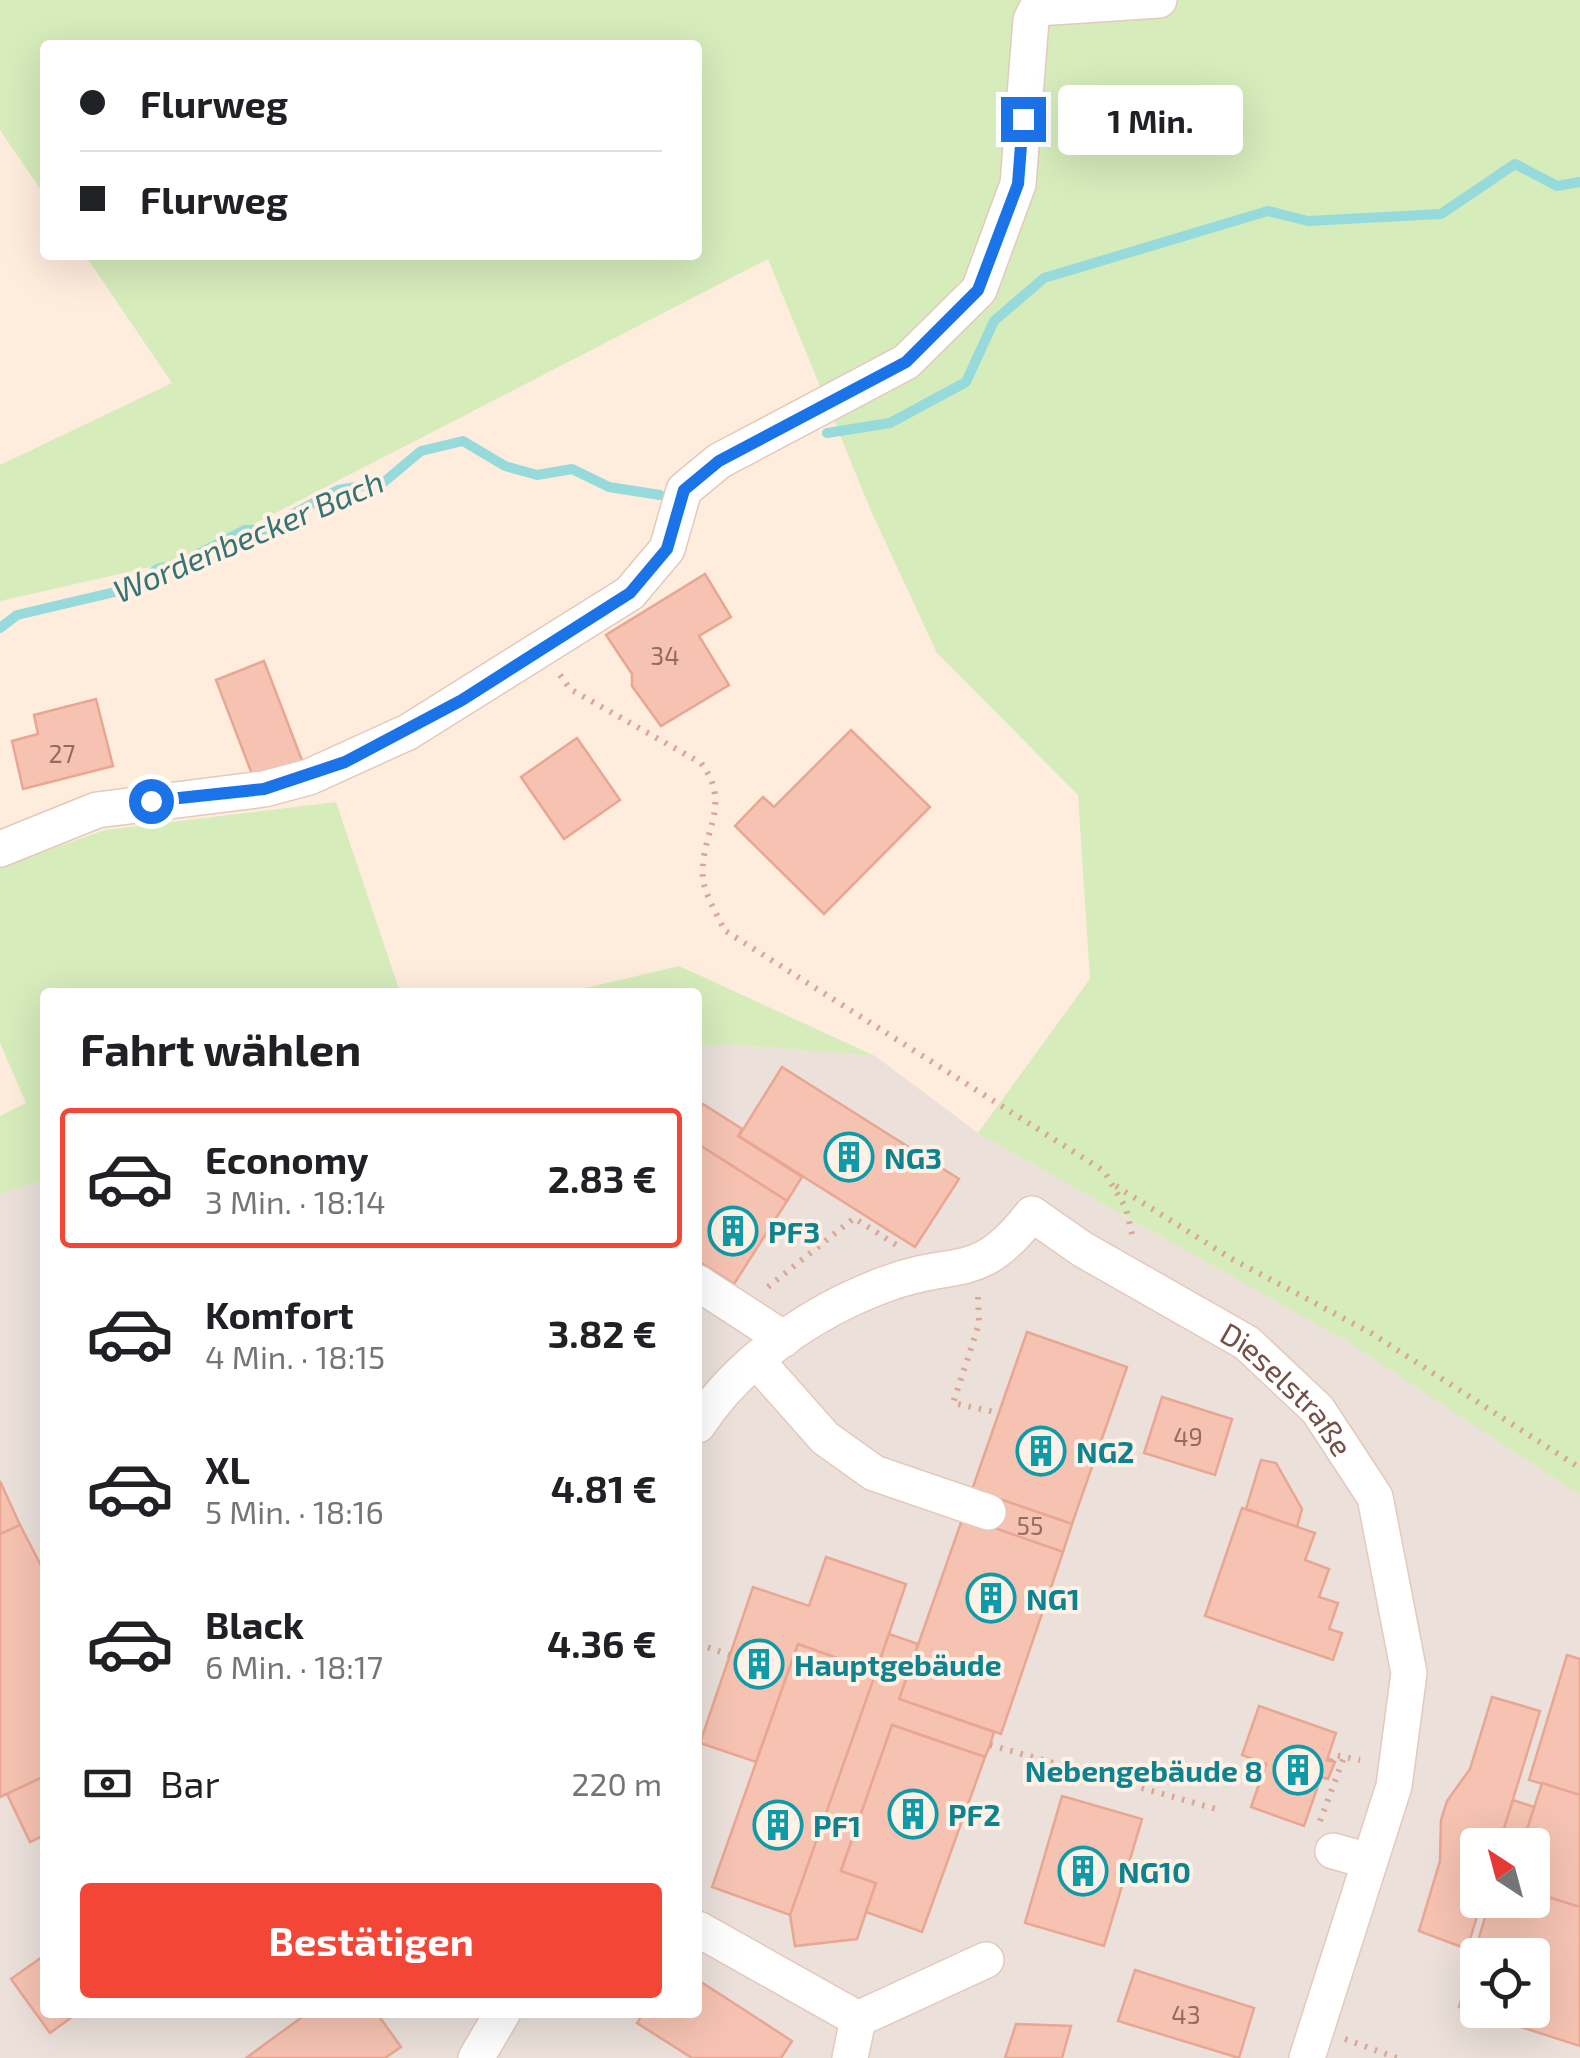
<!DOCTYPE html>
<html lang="de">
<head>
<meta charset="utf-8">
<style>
  :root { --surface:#fff; --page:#f2f2f2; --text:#202124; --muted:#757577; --line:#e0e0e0; --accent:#f34637 }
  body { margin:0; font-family:"Exo 2",sans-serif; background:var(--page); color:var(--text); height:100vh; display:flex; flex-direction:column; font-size:38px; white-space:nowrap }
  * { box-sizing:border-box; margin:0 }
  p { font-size:32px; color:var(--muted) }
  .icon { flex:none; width:55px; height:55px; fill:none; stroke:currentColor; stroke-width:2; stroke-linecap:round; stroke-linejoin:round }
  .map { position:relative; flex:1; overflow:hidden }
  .sheet { position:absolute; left:40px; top:988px; width:662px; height:1030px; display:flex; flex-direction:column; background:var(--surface); border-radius:10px; box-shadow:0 10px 40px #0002 }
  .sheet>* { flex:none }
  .banner { position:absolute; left:40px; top:40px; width:662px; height:220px; border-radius:10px; box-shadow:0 10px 40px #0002; display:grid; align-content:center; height:220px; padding:0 40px; background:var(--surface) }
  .needle { width:65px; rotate:324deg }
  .buttons { position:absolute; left:1460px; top:1828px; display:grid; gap:20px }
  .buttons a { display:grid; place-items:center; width:90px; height:90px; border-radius:10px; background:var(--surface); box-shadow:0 10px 40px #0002; font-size:50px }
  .end { position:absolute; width:45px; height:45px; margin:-22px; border:12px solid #1a73e8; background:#fff; box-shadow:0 0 0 5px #fff }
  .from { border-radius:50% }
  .bubble { position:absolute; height:70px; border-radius:10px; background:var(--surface); box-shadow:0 10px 40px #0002; font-size:32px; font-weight:700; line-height:70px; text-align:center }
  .banner b { display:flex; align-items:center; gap:35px; height:95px; font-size:38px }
  .banner b+b { border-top:2px solid var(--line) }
  .banner i { width:25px; height:25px; background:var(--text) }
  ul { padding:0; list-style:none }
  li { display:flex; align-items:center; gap:30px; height:140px; margin:0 20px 15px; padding:0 20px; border:5px solid transparent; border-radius:10px }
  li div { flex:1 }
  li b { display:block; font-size:38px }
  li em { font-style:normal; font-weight:700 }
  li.selected { border-color:var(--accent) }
  li>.icon { width:90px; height:90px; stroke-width:1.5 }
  h2 { padding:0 40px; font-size:45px; line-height:120px }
  .pay { display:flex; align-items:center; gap:25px; height:110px; padding:0 40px; font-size:38px }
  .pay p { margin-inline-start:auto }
  .button { display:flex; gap:20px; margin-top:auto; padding:20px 40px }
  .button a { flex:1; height:115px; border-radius:10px; background:var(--accent); color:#fff; font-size:40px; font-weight:700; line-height:115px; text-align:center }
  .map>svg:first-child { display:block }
  .industrial { fill:#ebe0da; fill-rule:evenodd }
  .green { fill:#d6ecbb }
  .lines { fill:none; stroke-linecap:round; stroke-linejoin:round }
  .stream { stroke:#96dadb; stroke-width:10 }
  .building { fill:#f6c3b2; stroke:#e9a692; stroke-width:2.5; fill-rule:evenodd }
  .minor-casing { stroke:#e4c9bc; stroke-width:38 }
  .path { stroke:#daa796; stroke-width:6; stroke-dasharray:2.5 8; stroke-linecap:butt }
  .minor { stroke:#fff; stroke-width:35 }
  .route { stroke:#1a73e8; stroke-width:12 }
  .labels { text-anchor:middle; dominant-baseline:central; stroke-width:8; stroke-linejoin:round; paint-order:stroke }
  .number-label { font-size:25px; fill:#956b60 }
  .culture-label { font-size:30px; font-weight:bold; fill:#0d838f; stroke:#fff1e5; text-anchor:start }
  .street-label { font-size:30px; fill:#754e44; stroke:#fff1e5 }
  .water-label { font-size:32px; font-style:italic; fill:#357475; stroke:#fff1e5 }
</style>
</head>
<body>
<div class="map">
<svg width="1580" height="2058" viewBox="0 0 1580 2058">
  <rect width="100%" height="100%" fill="#feecdd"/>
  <path class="industrial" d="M727,1044l148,12 103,77 370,209 232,153v563h-1580v-864l45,-14v832h653v-965zM1478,1845h54v55h-54zM1478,1955h54v55h-54z"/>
  <g class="green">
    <path d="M0,0h1580v1495l-232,-153 -370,-209 112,-154 -12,-184 -141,-142 -66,-142 -103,-252 -582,300 -186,42v-136l172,-82 -87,-128h613v-210h-653v151l-45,-66z"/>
    <path d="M336,802l64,190h-355v188l-45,14v-78l26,-13 -26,-60v-176l105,-37z"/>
    <path d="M679,966l196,90 -147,-12 -30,3v-55h-129z"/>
  </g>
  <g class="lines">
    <g class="stream">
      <path d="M827,433l63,-10 76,-41 28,-61 50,-43 224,-67 40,10 133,-7 74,-50 42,22 23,-4"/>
      <path d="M0,628l17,-13 119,-28 21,-18 20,-4 68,-35 32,-1 14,-14 47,-25 46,-8 37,-31 42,-10 42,25 32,9 35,-6 37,18 51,8"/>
    </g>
  </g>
  <g class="building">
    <path d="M705,574l26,43 -32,19 30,49 -68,41 -29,-40v-12l-26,-39z"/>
    <path d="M264,661l39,102 -48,19 -39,-102z"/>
    <path d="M96,699l17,67 -90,23 -11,-48 26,-7 -4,-19z"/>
    <path d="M851,730l79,77 -106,107 -89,-88 28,-29 11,10z"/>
    <path d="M577,738l43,62 -56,39 -43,-62z"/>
    <path d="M782,1067l177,112 -44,68 -176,-111z"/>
    <path d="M703,1104l39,25 -4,7 64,41 -15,24 -89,-57v-31z"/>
    <path d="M698,1144l89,57 -53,83 -36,-23z"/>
    <path d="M1027,1332l100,35 -55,157 -100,-34z"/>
    <path d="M1162,1397l70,22 -17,56 -71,-22z"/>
    <path d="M1261,1460l15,3 26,46 -5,18 -51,-18z"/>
    <path d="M0,1481l20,44 -20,9z"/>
    <path d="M997,1498l75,26 -9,28 -75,-26z"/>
    <path d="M1242,1508l73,25 -10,27 24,9 -10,28 19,6 -9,26 13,4 -9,27 -128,-44z"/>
    <path d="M963,1517l100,35 -62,182 -102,-35z"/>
    <path d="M20,1525l25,48v203l-45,21v-263z"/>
    <path d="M826,1557l80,27 -30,88 -78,-28 -42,118 -56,-19 53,-156 56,19z"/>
    <path d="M889,1634l29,10 -19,55 95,33 -4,13 -5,12 -93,-32 -51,146 35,12 -19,56 -62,7 -5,-31z"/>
    <path d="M798,1644l78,28 -86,243 -78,-28z"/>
    <path d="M1567,1655l13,4v136l-51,-15z"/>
    <path d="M1492,1697l48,14 -41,134h-21v55h4l-15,49 -48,-18 21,-70 1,-41 6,-19 23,-32z"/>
    <path d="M1259,1706l77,27 -9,27 8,2 -7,17 -7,-2 -17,49 -53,-19 15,-43 -24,-9z"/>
    <path d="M892,1725l93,32 -63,175 -56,-20 10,-29 -35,-12z"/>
    <path d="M45,1776v59l-15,7 -23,-48z"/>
    <path d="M1542,1783l38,12v112l-48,-15v-47h-10z"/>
    <path d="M1062,1796l80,23 -38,127 -79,-23z"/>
    <path d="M1513,1800l21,7 -12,38h-23z"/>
    <path d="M1532,1892l48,15v139l-121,-39 31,-107h42zM1478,1955h54v55h-54z"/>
    <path d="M45,1955v57h34l-29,21 -39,-54z"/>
    <path d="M1135,1970l119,38 -15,50 -121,-37z"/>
    <path d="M698,1980l94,61 -11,17h-89l-55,-35 7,-11h54z"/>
    <path d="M309,2012h67l25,35 -16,11h-139z"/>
    <path d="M1016,2024l55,2 -9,32h-57z"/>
  </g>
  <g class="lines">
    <g class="minor-casing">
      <g id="minor">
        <path d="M0,849l97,-39 167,-21 45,-12 99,-45 222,-139 37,-44 17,-59 35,-29 187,-99 73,-72 39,-106 13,-164 6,-12 122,-8"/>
        <path d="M698,1283l86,56"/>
        <path d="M756,1360l69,78 49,35 114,39"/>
        <path id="s1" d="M698,1425c41,-64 117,-115 188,-141 71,-27 91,1 146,-70l50,35 165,94 71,67 57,87 34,176 -15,113 -87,272"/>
        <path d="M1333,1851l36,10"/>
        <path d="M698,1929l160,90"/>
        <path d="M858,2019l128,-59"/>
        <path d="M476,2058l27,-46"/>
        <path d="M850,2058l8,-39"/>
      </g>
    </g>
    <g class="path">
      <path d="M560,675l10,14 131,74c33,43 -2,71 2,115 1,16 15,37 21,52l380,241 22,37 7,30"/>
      <path d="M1116,1186l116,73 139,74 209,135"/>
      <path d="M768,1287l86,-69 44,28"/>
      <path d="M978,1297l1,27 -26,79 46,10"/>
      <path d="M698,1644l32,11"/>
      <path d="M990,1745l226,64"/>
      <path d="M1331,1761l3,-6 26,5"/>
      <path d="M1320,1821l24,-64"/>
      <path d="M1345,2039l52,19"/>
    </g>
    <use href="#minor" class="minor"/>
  </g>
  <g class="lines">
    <path class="route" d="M151,801l113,-12 81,-27 117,-62 168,-107 37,-44 17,-59 35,-29 187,-99 72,-72 40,-106 5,-65"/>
  </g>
  <defs>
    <g id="building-ring" transform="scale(2.5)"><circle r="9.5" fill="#fff1e5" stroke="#0f9aa8" stroke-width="1.5"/><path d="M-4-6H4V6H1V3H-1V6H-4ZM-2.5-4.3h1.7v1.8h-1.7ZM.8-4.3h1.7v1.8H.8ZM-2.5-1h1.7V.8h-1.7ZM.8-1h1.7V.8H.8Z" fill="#0f9aa8"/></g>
  </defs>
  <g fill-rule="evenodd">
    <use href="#building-ring" x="849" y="1157"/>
    <use href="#building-ring" x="733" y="1231"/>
    <use href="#building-ring" x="1041" y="1451"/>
    <use href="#building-ring" x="991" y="1598"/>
    <use href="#building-ring" x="759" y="1664"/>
    <use href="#building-ring" x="1298" y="1770"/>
    <use href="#building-ring" x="913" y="1814"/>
    <use href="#building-ring" x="778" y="1825"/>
    <use href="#building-ring" x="1083" y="1871"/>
  </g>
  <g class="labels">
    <g class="number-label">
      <text x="665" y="655">34</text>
      <text x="62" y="753">27</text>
      <text x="1188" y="1436">49</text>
      <text x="1030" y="1525">55</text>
      <text x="1186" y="2014">43</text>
    </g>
    <g class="culture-label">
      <text x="884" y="1157">NG3</text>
      <text x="768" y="1231">PF3</text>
      <text x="1076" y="1451">NG2</text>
      <text x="1026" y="1598">NG1</text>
      <text x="794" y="1664">Hauptgebäude</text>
      <text x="1263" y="1770" text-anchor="end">Nebengebäude 8</text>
      <text x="948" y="1814">PF2</text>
      <text x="813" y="1825">PF1</text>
      <text x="1118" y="1871">NG10</text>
    </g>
    <g class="street-label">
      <text stroke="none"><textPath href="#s1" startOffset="718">Dieselstraße</textPath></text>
    </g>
    <g class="water-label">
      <text transform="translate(248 535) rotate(-23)">Wordenbecker Bach</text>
    </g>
  </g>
</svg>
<div class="buttons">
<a><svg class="needle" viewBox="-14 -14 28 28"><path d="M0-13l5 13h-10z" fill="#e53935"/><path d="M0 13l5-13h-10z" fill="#757577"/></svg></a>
<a><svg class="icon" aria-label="locate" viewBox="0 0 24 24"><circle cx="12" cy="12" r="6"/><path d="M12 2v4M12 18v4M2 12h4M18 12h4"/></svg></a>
</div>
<i class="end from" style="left:151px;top:801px"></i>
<i class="end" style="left:1023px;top:119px"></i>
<div class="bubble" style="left:1058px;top:85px;width:185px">1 Min.</div>
<div class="banner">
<b><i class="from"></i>Flurweg</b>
<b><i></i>Flurweg</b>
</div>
<section class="sheet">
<h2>Fahrt wählen</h2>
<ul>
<li class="selected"><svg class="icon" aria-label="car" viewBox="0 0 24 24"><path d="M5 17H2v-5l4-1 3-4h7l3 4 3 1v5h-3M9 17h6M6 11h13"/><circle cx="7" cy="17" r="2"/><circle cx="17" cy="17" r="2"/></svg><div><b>Economy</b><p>3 Min. · 18:14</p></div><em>2.83 €</em></li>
<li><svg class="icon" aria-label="car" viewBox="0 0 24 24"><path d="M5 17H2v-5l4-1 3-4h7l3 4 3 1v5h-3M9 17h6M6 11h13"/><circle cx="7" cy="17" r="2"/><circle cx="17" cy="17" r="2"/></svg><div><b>Komfort</b><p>4 Min. · 18:15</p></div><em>3.82 €</em></li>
<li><svg class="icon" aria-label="car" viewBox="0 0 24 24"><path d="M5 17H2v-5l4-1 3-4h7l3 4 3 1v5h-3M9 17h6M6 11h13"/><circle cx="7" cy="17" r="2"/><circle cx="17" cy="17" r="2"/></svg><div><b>XL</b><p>5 Min. · 18:16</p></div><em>4.81 €</em></li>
<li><svg class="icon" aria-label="car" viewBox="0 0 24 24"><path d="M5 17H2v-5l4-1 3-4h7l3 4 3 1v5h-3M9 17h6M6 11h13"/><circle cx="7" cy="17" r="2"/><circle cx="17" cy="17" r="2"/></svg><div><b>Black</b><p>6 Min. · 18:17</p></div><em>4.36 €</em></li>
</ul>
<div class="pay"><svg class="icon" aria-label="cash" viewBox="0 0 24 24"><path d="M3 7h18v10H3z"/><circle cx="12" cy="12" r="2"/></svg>Bar<p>220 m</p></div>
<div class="button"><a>Bestätigen</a></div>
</section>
</div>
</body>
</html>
